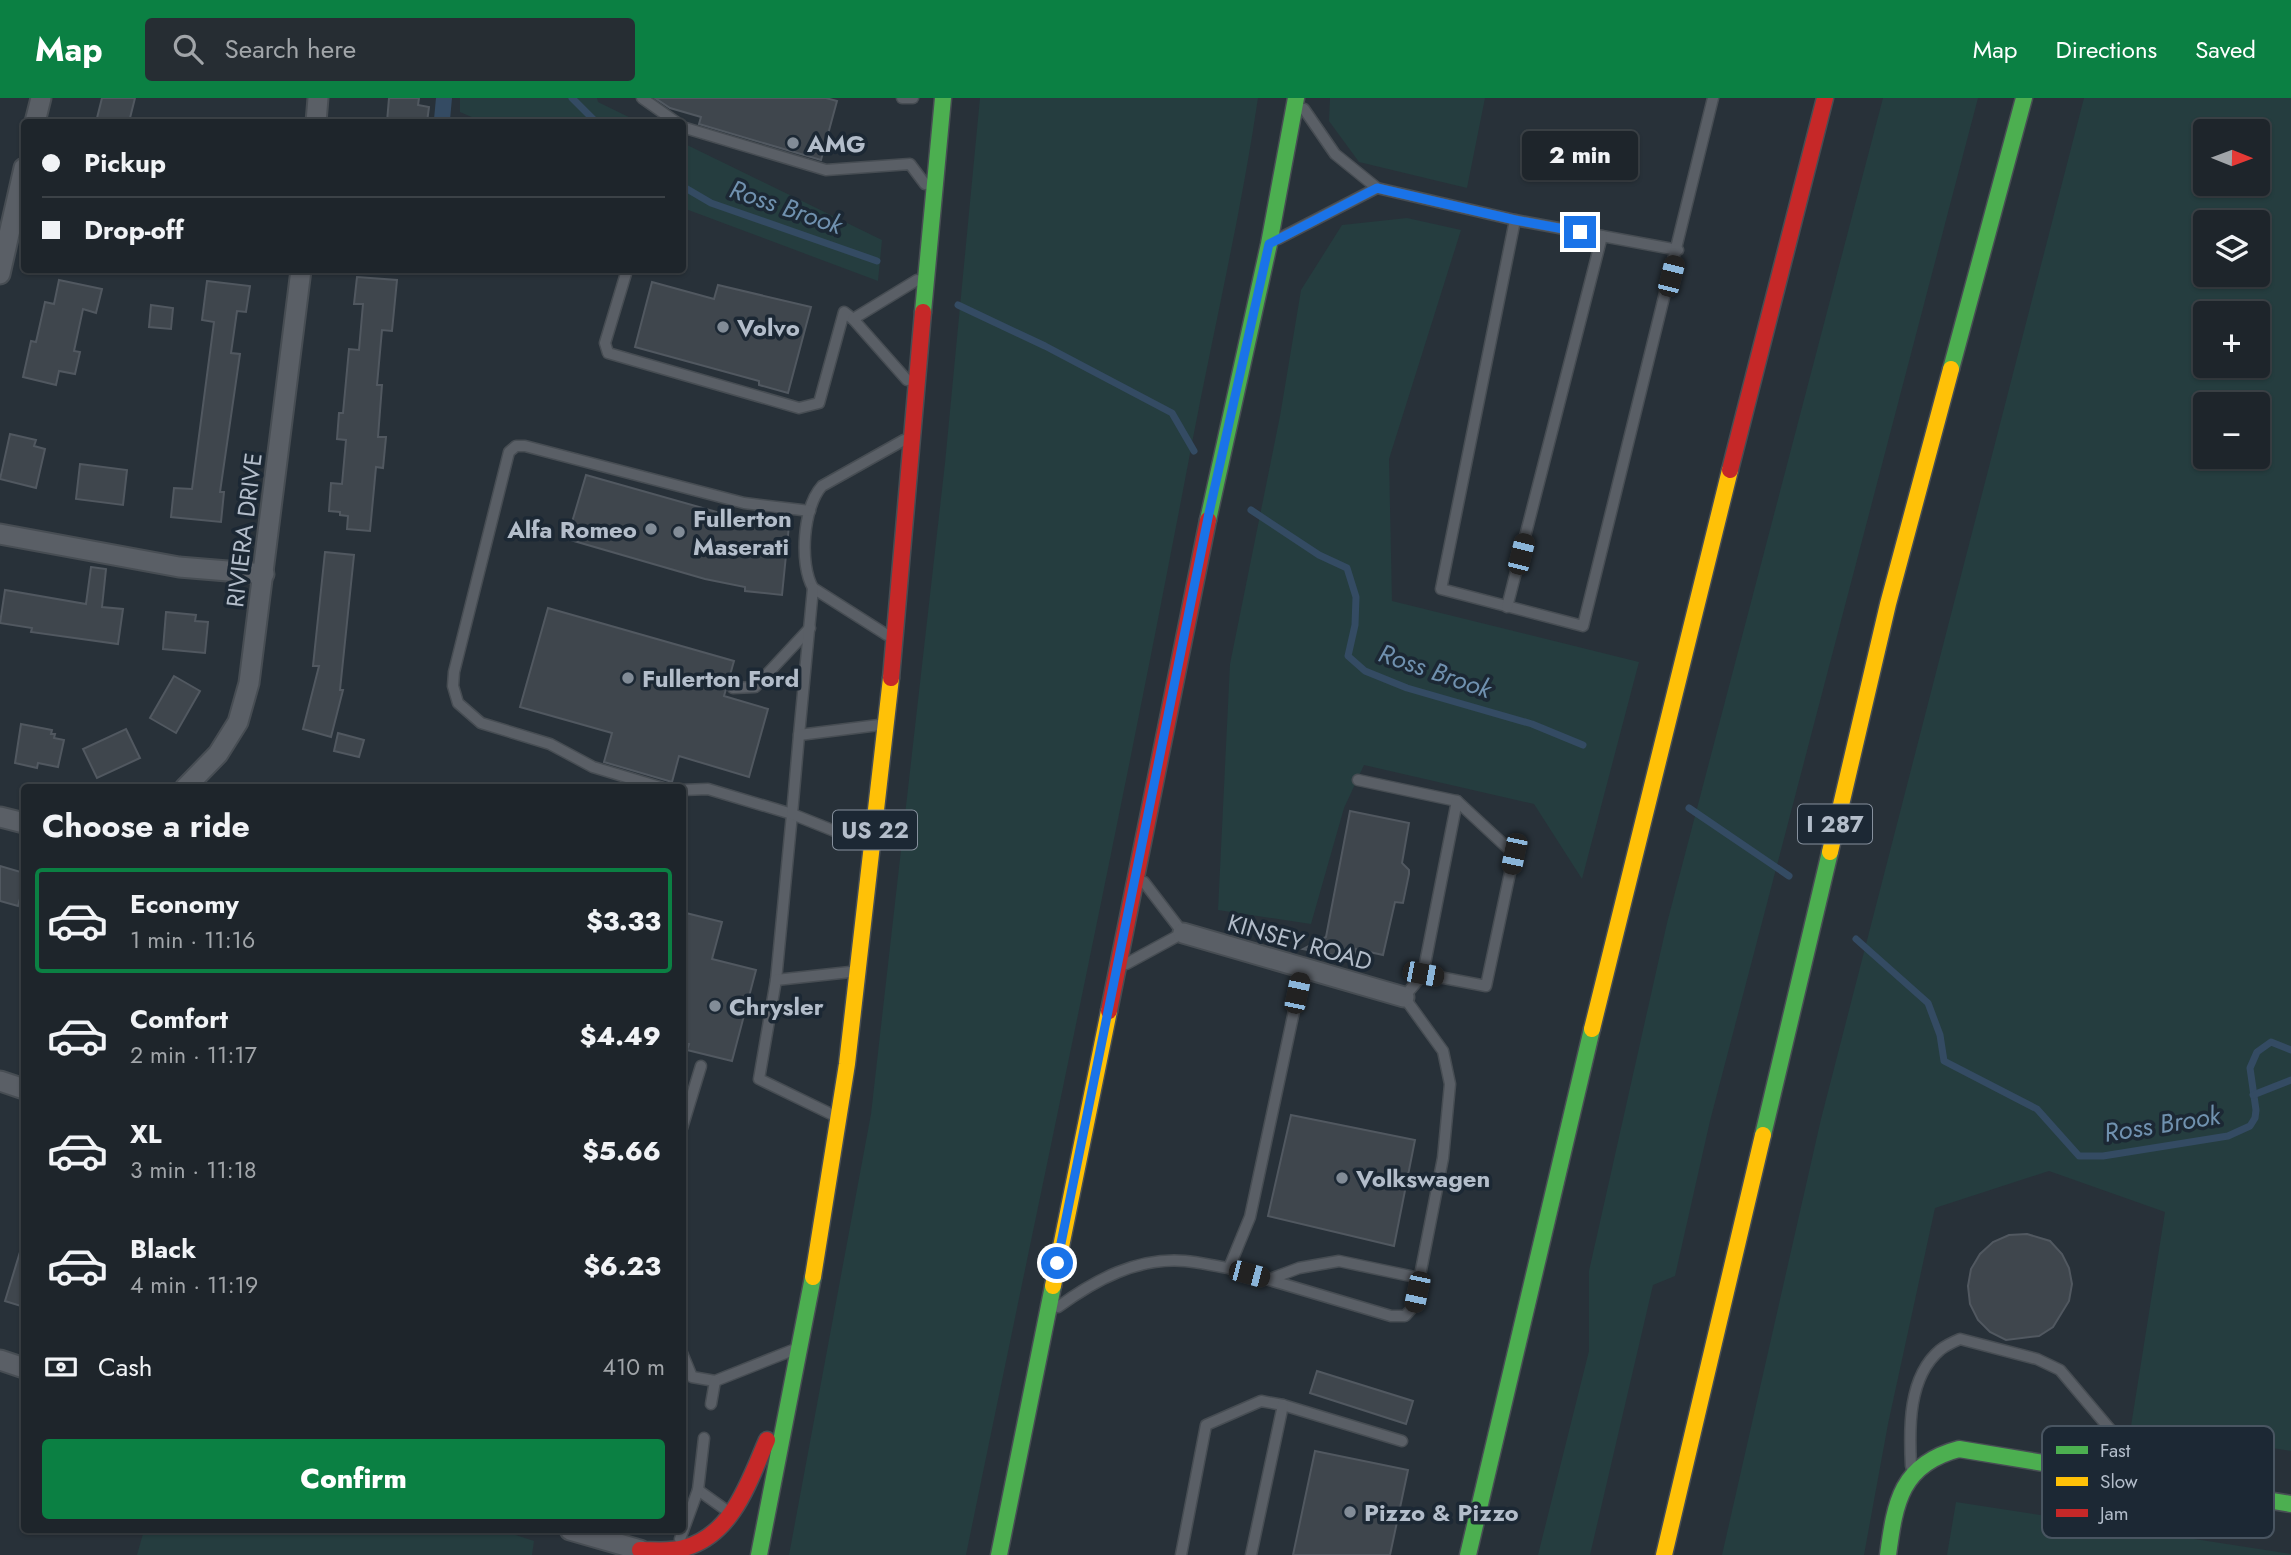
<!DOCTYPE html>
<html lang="en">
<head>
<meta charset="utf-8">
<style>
  :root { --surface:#1e252b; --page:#262d33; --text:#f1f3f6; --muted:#a1a5a9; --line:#3c4247; --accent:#0b8043 }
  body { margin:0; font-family:Jost,sans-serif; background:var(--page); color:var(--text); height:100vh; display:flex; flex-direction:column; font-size:26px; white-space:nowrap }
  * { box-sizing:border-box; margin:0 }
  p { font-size:23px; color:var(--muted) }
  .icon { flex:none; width:38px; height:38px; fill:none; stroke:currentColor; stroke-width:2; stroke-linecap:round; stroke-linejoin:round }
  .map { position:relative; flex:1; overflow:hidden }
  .details { position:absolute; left:21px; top:686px; width:665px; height:749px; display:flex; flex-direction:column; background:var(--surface); border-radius:7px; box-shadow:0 2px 5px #0004,0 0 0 2px var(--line) }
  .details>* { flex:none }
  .banner { position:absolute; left:21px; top:21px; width:665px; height:154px; border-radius:7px; box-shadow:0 2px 5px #0004,0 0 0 2px var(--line); display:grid; align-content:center; height:154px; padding:0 21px; background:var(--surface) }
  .needle { width:46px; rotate:91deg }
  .tools { position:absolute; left:2193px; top:21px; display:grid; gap:14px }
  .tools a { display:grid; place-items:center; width:77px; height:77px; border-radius:7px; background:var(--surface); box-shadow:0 2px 5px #0004,0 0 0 2px var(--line); font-size:35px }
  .end { position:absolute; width:32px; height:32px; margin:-16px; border:9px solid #1a73e8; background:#fff; box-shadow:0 0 0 4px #fff }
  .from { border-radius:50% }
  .bubble { position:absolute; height:49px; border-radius:7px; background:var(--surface); box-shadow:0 2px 5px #0004,0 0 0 2px var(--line); font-size:23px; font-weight:800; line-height:49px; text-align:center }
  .car { position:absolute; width:21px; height:42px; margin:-21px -10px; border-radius:9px; box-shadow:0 0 5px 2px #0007; background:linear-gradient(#222 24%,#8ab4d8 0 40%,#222 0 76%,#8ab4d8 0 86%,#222 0) }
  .banner b { display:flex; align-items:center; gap:24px; height:66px; font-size:26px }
  .banner b+b { border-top:2px solid var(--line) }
  .banner i { width:18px; height:18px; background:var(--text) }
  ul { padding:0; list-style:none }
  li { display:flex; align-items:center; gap:21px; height:105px; margin:0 14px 10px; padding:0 7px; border:4px solid transparent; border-radius:7px }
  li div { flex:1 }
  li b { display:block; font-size:26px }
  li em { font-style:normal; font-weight:800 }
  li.active { border-color:var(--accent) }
  li>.icon { width:63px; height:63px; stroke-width:1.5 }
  h2 { padding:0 21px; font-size:32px; line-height:84px }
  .pay { display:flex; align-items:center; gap:18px; height:77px; padding:0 21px; font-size:26px }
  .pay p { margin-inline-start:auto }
  .button { display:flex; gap:14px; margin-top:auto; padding:14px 21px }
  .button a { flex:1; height:80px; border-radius:7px; background:var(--accent); color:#fff; font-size:28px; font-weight:800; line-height:80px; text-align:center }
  header { display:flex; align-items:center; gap:42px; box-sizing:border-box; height:98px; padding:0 35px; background:var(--accent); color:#fff }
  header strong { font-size:33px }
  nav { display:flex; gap:38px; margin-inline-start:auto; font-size:24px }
  .search { width:490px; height:63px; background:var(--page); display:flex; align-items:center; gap:18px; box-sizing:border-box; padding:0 24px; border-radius:7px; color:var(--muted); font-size:26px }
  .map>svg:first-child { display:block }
  .green { fill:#253d3f; fill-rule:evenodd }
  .water { fill:#344b63 }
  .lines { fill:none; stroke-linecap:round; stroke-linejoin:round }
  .stream { stroke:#344b63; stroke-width:7 }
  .building { fill:#3f464d; stroke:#515860; stroke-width:2 }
  .lane-casing { stroke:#474d53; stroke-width:13 }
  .street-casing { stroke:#474d53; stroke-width:23 }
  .fast-casing { stroke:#474d53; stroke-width:19 }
  .slow-casing { stroke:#474d53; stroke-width:19 }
  .jam-casing { stroke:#474d53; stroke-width:19 }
  .lane { stroke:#5a5f66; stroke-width:10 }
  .street { stroke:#5a5f66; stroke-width:19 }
  .fast { stroke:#4caf50; stroke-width:16 }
  .slow { stroke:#ffc107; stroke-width:16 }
  .jam { stroke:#c62828; stroke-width:16 }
  .route { stroke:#1a73e8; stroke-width:9 }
  .poi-dot { fill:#828c97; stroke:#1c2834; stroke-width:2.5 }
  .labels { text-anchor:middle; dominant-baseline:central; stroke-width:7; stroke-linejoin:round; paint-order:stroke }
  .shield { fill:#1c2834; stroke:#86909d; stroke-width:2 }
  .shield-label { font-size:23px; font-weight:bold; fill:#b3bdca }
  .poi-label { font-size:24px; font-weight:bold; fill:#b3bdca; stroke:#1c2834; text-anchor:start }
  .street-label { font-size:24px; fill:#b3bdca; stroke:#1c2834 }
  .water-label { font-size:26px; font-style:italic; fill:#7091af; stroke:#1c2834 }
  .key { fill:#1c2834; stroke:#495561; stroke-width:2 }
  .key-label { font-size:19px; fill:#b3bdca }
</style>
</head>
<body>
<header>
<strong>Map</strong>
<div class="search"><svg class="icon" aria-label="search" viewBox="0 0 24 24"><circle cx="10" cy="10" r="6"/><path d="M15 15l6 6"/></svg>Search here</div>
<nav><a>Map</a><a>Directions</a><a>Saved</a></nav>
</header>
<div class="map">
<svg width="2291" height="1457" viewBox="0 0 2291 1457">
  <rect width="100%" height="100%" fill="#283139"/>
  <g class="green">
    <path d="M460,0h137l1,4 41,20h-156l-23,-10z"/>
    <path d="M980,0h278c-17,116 -44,230 -66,345 -70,371 -150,741 -226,1112h-177l82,-441 74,-651z"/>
    <path d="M1330,0h155l-18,90 -108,-26 -30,-41z"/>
    <path d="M1883,0h95l-268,1023 -35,155 -22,9 -63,270h-52l51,-204v-80l78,-348z"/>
    <path d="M2084,0h207v1353l-160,-25 34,-214 -116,-41 -114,37 -47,216 -24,131h-142l99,-436zM2205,33h53v53h-53zM2205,124h53v53h-53zM2205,215h53v53h-53zM2205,306h53v53h-53z"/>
    <path d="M683,45l199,97 -4,41 -195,-73z"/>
    <path d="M1407,120l54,12 -72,229 3,142 247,61 -57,217 -48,-75 -170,-39 -20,43 -33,116 -93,-14 12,-246 50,-248 21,-126 41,-65z"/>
    <path d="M1956,1404l335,52v1h-344z"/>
    <path d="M144,1432h356l34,11 -2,14h-395z"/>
  </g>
  <path class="water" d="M436,0h16l-2,22 -16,-1z"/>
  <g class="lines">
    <g class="stream">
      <path d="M572,0l24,24"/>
      <path d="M682,88l29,17 166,58"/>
      <path d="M958,207l87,41 127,67 22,38"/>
      <path d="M1251,412l68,45 28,13 9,29 -1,28 -7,31 17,15 42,17 125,36 51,21"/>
      <path d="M1689,710l100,68"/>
      <path d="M1856,841l72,64 12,32 4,26 93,48 42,47h24l125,-20 22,-10 5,-8 1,-8 -6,-42 7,-16 14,-10 20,8"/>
      <path d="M2253,997l38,-15"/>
    </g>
  </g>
  <g class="building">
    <path d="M102,0h33l-6,24h-33z"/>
    <path d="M389,0h30l-1,7 11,2 -2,15h-40z"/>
    <path d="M655,0h171l11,3 -16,59 -122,-36 2,-7 -31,-9z"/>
    <path d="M357,179l40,3 -5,51 -10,-1 -5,55h5l-4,52h8l-3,31 -7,-1 -6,64 -23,-2 1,-13 -8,-1v-3l-11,-1 2,-28 11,1 4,-44 -9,-1 2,-26h4l6,-64 10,1 4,-46h-9z"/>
    <path d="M59,182l43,9 -6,24 -13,-4 -9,42 6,1 -5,22 -16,-3 -3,14 -33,-8 8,-36 5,1 9,-40 9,2z"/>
    <path d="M207,183l43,5 -4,26 -9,-1 -6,42 9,1 -20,138h4l-3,30 -50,-5 3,-29 18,1 22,-167 -12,-2z"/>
    <path d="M652,184l62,17 4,-14 93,22 -23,86 -29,-8v-4l-124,-34z"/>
    <path d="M151,207l22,3 -2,21 -22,-2z"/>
    <path d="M10,336l26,6 -2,6 11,3 -9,39 -36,-9z"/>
    <path d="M80,366l47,6 -4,35 -47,-6z"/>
    <path d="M586,377l152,43 51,7 -7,70 -37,-4v-4l-40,-8 -138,-40z"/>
    <path d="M325,454l29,3 -14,135h3l-12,47 -28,-8 16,-63h-6z"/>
    <path d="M91,469l15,2 -4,38 21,2 -5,35 -87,-12 1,-4 -32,-5 5,-33 81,14z"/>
    <path d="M548,510l186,53 -10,35 44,13 -19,68 -70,-21 -7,26 -68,-20 8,-29 -92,-26z"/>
    <path d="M166,514l30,3 -1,6 13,1 -3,31 -42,-4z"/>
    <path d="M174,578l26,15 -24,42 -26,-15z"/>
    <path d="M21,626l31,6 -1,4h4l-1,4 10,2 -6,27 -20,-4 -1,5 -22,-5z"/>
    <path d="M126,631l14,29 -43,20 -14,-29z"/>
    <path d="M338,635l26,7 -5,17 -25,-6z"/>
    <path d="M1350,713l59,12 -7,40 7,7v4l-6,29 -8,-1 -12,53 -27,-6 -2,10 -51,-10 23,-12z"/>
    <path d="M0,768l24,7v10l-6,23 -18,-5z"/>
    <path d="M682,814l40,10 -10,37 44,11 -24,91 -45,-11 2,-6 -7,-1z"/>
    <path d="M1291,1017l124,25 -21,106 -126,-30z"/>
    <path d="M2027,1136l23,7 12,13 7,14 3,16 -3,17 -16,26 -14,9 -33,4 -16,-8 -12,-12 -8,-16 -2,-18 3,-17 9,-15 13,-12 16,-7z"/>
    <path d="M20,1154l4,1v54l-19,-6z"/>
    <path d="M1317,1273l96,30 -7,23 -96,-31z"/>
    <path d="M1315,1353l93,19 -18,85h-97z"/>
  </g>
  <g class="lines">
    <g class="lane-casing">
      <g id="lane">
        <path d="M642,0l34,24"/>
        <path d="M902,0h11"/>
        <path d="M1304,11l31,45 42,34 138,32 163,30"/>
        <path d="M682,29l144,43 84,-6 15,20"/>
        <path d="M1515,122l-74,369 142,37 130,-528"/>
        <path d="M1278,141l99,-51"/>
        <path d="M627,172l-22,73 3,10 191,55 20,-5 25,-91 9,7"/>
        <path d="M907,282l-54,-61 64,-39"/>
        <path d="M1507,509l95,-371"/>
        <path d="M887,537l-74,-47c-14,-24 -10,-81 9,-102l82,-46"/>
        <path d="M733,590l22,-1 55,-59"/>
        <path d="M799,637l14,-147"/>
        <path d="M663,690l-70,-21 -43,-23 -69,-21 -23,-20 -5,-17 1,-14 55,-220 7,-6h9l219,57 66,8"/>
        <path d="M682,692l26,-1 84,25 -16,166"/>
        <path d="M867,746l-75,-30 7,-79 80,-10"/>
        <path d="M1126,866l57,-31 -39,-51"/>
        <path d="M1303,871l-53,248 -21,51 162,48h14l9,-10 29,-148 7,-74 -7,-33 -39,-54 19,-23 63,12 28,-132 -57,-53 -99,-21"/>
        <path d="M1423,876l34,-173"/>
        <path d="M831,1016l-72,-35 17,-99 74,-8"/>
        <path d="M682,1030l19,-62"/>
        <path d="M1270,1181l29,-11 40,-7 81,17"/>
        <path d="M1058,1209c37,-27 79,-50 127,-46 14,1 29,5 44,7"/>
        <path d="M682,1255l10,24 23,4 78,-31"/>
        <path d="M711,1306l4,-23"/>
        <path d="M1911,1368c-2,-38 -3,-89 29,-116 5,-4 13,-8 20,-11l77,20 23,11 87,103"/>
        <path d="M698,1392l28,20"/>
        <path d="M680,1441l18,-49 6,-52"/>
        <path d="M1181,1457l25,-130 55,-24 22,4 119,36"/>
        <path d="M1251,1457l32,-150"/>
      </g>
    </g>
    <g class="street-casing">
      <g id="street">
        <path d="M35,24l6,-24"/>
        <path d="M316,24l2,-24"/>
        <path d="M0,176l24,-106"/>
        <path d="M0,436l179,33 85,7"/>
        <path d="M185,690l33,-34 20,-32 11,-39 52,-413"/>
        <path d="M0,719l24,6"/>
        <path d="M1183,835l221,64"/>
        <path d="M0,983l24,8"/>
        <path d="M0,1262l24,8"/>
        <path d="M570,1432l70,20"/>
      </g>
    </g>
    <g class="fast-casing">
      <g id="fast">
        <path d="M923,214l20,-214"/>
        <path d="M1951,271l73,-271"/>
        <path d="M1208,422l61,-276 27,-146"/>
        <path d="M1763,1037l67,-283"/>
        <path d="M759,1457l54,-278"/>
        <path d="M999,1457l54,-269"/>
        <path d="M1468,1457l124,-526"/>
        <path d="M1888,1457c7,-53 13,-91 71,-106l332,55"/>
      </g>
    </g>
    <g class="slow-casing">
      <g id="slow">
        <path d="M1830,754l58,-248 63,-235"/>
        <path d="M1592,931l138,-559"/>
        <path d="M813,1179l34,-213 44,-386"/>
        <path d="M1053,1188l56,-275"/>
        <path d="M1664,1457l99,-420"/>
      </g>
    </g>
    <g class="jam-casing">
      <g id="jam">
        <path d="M1730,372l95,-372"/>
        <path d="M891,580l32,-366"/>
        <path d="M1109,913l99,-491"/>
        <path d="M640,1452c14,0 30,2 44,-2 49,-13 65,-67 83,-108"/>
      </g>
    </g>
    <use href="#lane" class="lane"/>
    <use href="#street" class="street"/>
    <use href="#fast" class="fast"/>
    <use href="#slow" class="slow"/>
    <use href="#jam" class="jam"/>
  </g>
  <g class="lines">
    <path class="route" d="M1057,1165l152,-750 60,-269 108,-56 138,32 65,12"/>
  </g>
  <g class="poi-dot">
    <circle cx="793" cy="45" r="7"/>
    <circle cx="723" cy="229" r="7"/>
    <circle cx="651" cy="431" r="7"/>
    <circle cx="679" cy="434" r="7"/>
    <circle cx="628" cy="580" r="7"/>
    <circle cx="715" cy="908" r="7"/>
    <circle cx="1342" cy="1080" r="7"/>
    <circle cx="1350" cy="1414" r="7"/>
  </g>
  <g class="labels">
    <g class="shield">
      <rect x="1798" y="706.5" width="74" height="39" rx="5"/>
      <rect x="833" y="712.5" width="84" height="39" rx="5"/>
    </g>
    <g class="shield-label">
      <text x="1835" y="726">I 287</text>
      <text x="875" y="732">US 22</text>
    </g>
    <g class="poi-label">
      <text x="807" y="45">AMG</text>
      <text x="737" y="229">Volvo</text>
      <text x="693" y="420">Fullerton<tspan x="693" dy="28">Maserati</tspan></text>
      <text x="637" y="431" text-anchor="end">Alfa Romeo</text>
      <text x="642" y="580">Fullerton Ford</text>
      <text x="729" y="908">Chrysler</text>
      <text x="1356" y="1080">Volkswagen</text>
      <text x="1364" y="1414">Pizzo &amp; Pizzo</text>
    </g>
    <g class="street-label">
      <text transform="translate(244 432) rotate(-83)">RIVIERA DRIVE</text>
      <text transform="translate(1300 844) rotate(16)">KINSEY ROAD</text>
    </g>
    <g class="water-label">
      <text transform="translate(786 109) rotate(19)">Ross Brook</text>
      <text transform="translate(1435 573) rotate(19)">Ross Brook</text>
      <text transform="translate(2162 1026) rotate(-9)">Ross Brook</text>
    </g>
  </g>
  <rect x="2042" y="1328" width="232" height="112" rx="10" class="key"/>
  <rect x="2056" y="1348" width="32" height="8" fill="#4caf50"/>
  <rect x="2056" y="1379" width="32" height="9" fill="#ffc107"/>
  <rect x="2056" y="1411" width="32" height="8" fill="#c62828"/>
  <g class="key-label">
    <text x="2100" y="1359">Fast</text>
    <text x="2100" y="1390">Slow</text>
    <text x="2100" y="1422">Jam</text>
  </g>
</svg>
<div class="tools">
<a><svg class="needle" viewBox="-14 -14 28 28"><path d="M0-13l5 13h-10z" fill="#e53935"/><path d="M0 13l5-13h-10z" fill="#a1a5a9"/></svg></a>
<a><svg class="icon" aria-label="layers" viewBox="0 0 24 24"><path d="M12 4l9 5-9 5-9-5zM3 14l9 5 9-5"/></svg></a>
<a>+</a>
<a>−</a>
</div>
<i class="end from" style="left:1057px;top:1165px"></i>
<i class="end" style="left:1580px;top:134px"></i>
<div class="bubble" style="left:1522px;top:33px;width:116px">2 min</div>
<i class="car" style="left:1671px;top:178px;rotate:14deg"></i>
<i class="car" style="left:1521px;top:456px;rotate:14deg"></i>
<i class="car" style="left:1514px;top:756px;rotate:192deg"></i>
<i class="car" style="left:1423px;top:876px;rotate:101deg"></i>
<i class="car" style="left:1297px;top:895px;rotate:12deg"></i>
<i class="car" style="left:1249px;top:1176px;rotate:105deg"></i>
<i class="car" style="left:1417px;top:1194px;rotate:192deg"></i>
<div class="banner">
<b><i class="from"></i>Pickup</b>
<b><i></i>Drop-off</b>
</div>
<section class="details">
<h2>Choose a ride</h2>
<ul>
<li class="active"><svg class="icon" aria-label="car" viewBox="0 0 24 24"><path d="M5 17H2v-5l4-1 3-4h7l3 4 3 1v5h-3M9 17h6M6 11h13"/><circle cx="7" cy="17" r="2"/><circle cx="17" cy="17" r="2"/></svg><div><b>Economy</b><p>1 min · 11:16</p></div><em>$3.33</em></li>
<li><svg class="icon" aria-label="car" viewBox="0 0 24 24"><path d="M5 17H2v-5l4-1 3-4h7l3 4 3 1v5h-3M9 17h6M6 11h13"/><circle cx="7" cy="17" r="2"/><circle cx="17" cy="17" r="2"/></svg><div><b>Comfort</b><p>2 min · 11:17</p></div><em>$4.49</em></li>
<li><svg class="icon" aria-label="car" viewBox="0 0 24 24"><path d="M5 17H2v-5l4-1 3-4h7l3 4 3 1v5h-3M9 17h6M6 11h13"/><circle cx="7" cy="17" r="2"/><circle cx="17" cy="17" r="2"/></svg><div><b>XL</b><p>3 min · 11:18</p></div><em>$5.66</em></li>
<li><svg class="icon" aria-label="car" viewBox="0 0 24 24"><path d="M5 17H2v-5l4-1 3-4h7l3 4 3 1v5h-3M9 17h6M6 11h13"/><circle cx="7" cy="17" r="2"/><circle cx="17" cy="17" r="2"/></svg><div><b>Black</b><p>4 min · 11:19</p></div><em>$6.23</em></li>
</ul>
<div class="pay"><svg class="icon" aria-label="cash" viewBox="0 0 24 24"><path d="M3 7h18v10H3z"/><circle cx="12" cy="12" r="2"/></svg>Cash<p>410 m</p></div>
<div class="button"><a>Confirm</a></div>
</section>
</div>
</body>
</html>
